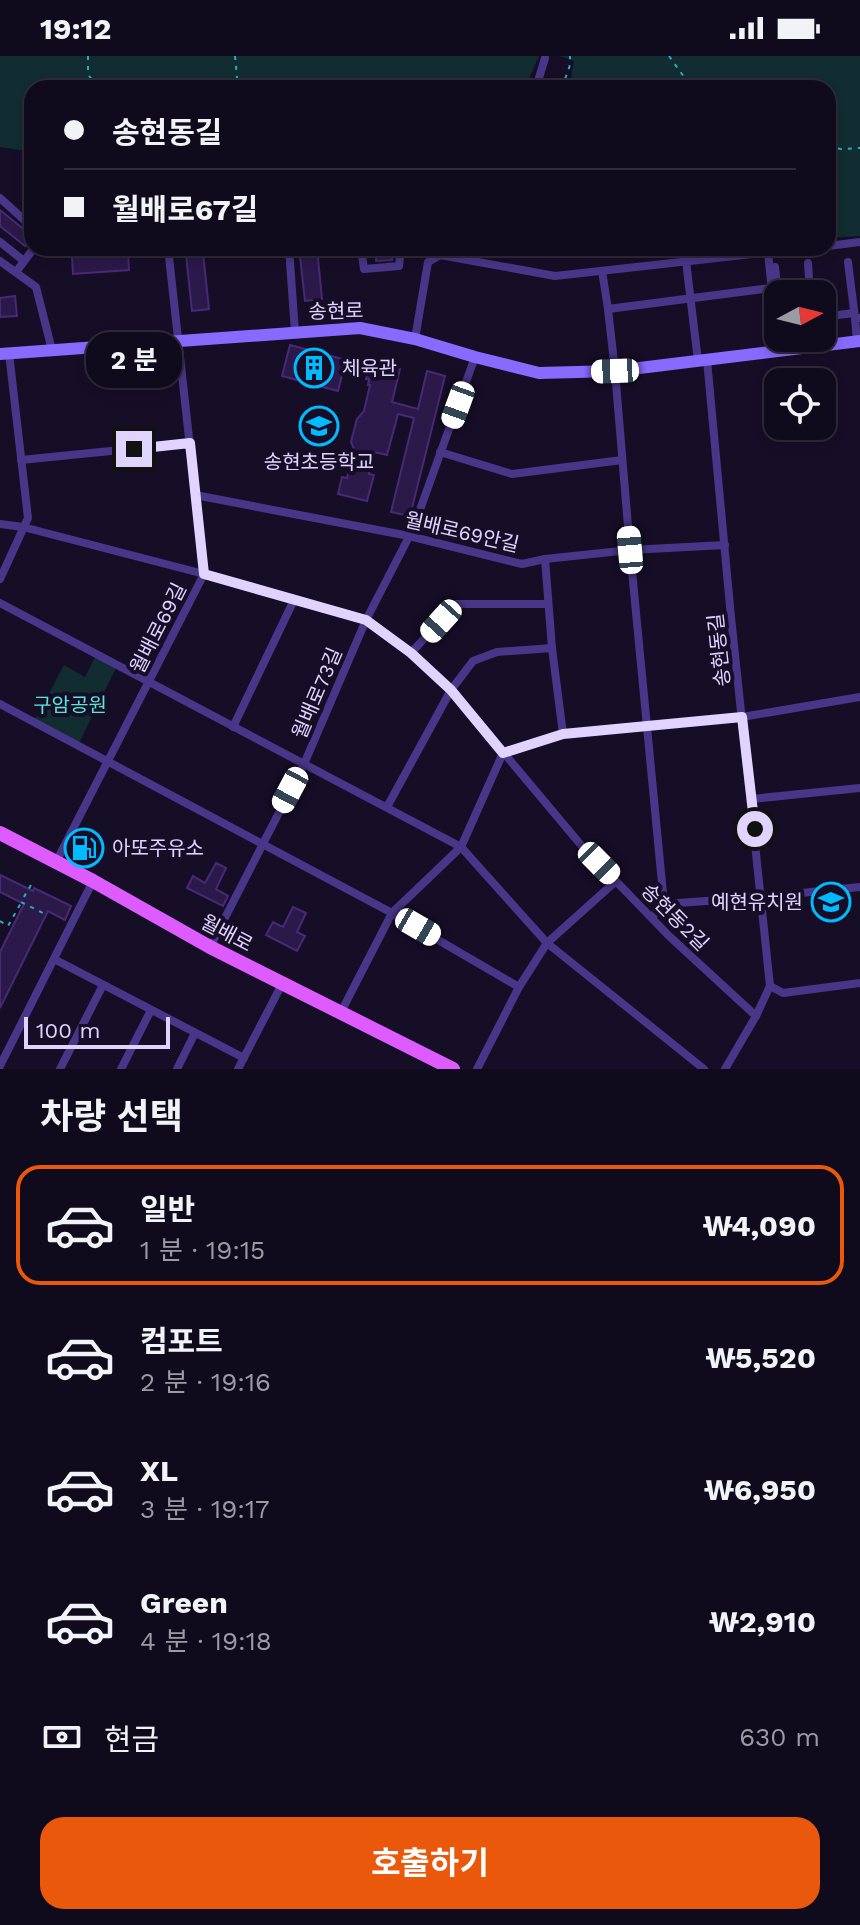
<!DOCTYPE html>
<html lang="ko">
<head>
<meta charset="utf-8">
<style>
  :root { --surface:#100a1d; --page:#191326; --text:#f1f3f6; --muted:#9c9aa4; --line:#302b3b; --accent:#ea580c }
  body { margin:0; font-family:"Work Sans","Noto Sans KR",sans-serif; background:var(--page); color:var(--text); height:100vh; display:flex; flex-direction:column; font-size:30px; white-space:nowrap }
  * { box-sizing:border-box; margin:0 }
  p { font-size:26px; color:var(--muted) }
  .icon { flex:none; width:44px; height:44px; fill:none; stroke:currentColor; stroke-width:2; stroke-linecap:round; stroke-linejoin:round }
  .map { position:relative; height:1013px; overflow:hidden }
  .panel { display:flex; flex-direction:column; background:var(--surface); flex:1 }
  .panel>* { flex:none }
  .hud { position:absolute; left:24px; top:24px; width:812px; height:176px; border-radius:24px; box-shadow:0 4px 12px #0003,0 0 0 2px var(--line); display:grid; align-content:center; height:176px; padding:0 40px; background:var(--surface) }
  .needle { width:52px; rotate:83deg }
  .fabs { position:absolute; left:764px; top:224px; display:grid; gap:16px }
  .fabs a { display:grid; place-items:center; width:72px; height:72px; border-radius:16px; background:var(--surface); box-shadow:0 4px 12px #0003,0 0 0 2px var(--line); font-size:40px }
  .scale { position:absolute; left:24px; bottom:20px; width:146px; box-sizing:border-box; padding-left:8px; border:4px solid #e0d4ff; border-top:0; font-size:22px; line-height:28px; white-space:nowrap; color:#e0d4ff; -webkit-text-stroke:6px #160e27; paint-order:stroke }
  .end { position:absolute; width:36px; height:36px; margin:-18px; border:10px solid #e0d4ff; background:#111; box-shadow:0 0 0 4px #111 }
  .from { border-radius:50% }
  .bubble { position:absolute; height:56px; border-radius:24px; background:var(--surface); box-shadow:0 4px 12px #0003,0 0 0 2px var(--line); font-size:26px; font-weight:700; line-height:56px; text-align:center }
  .car { position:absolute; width:24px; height:48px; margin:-24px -12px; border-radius:10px; box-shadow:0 0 6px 2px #0007; background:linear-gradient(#fff 24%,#345 0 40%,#fff 0 76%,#345 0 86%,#fff 0) }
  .hud b { display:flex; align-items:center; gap:28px; height:76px; font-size:30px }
  .hud b+b { border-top:2px solid var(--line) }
  .hud i { width:20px; height:20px; background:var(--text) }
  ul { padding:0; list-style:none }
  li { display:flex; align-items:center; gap:24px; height:120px; margin:0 16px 12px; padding:0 24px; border:4px solid transparent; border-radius:24px }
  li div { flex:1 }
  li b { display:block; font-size:30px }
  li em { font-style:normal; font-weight:700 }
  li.current { border-color:var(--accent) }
  li>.icon { width:72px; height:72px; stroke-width:1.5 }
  h2 { padding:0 40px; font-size:36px; line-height:96px }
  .pay { display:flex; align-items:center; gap:20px; height:88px; padding:0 40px; font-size:30px }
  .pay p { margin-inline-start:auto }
  .cta { display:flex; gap:16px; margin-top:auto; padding:16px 40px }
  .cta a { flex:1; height:92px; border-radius:24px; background:var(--accent); color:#fff; font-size:32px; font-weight:700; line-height:92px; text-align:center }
  .status { display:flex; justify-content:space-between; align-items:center; height:56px; padding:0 40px; background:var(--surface); direction:ltr }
  .status svg { height:22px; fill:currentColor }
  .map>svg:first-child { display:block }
  .green { fill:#112d31 }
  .building { fill:#2b1949; stroke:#462a76; stroke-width:2 }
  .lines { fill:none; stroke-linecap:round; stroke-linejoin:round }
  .path { stroke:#2aadbd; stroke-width:2; stroke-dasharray:4 6; stroke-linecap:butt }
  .street { stroke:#483788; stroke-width:8 }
  .secondary { stroke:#876bff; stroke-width:12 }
  .primary { stroke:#dd5bff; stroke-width:14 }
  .route { stroke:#e0d4ff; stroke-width:10 }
  .labels { text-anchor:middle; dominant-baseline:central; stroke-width:8; stroke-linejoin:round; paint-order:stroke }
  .street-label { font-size:20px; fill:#e0d4ff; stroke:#160e27 }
  .poi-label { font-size:20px; fill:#e0d4ff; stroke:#160e27; text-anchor:start }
  .park-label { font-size:20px; fill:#5ae5d9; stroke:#160e27 }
</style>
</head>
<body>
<div class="status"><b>19:12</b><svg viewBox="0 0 49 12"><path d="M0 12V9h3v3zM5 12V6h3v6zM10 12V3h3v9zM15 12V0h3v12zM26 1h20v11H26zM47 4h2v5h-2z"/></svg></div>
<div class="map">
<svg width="860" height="1013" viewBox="0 0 860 1013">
  <rect width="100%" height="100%" fill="#160e27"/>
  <g class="green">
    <path d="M0,0h539l-14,32h-493v64l-32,-5z"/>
    <path d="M559,0h301v180l-32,2v-150h-259l5,-27z"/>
    <path d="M96,599l21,11 -39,79 -44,-24 30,-56 21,12z"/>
  </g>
  <g class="building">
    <path d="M0,154l32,26 -7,10 -25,-20z"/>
    <path d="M299,192h18l5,51 -17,2z"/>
    <path d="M377,192h16l-1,12 -16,1z"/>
    <path d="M128,197l1,17 -56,4 -1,-17z"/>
    <path d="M203,197l6,56 -17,2 -6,-56z"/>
    <path d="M15,240l2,20 -17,1v-19z"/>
    <path d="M290,289l56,15 -8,31 -56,-15z"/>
    <path d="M371,306l29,7 -8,33 26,7 9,-38 18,5 -35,140 -19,-4 23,-94 -16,-4 -11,41 -13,-3 -5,22 5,1 -7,26 -29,-7 4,-17 5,1 7,-29 -3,-7 6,-23 7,-8 6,-26h-2l1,-6h-3z"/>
    <path d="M216,807l10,5 -10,21 12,7 -5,10 -36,-18 6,-12 12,7z"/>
    <path d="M0,819l33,16 1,-3 37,18 -6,14 -17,-9 -48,97v-56l24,-48 -24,-12z"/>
    <path d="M293,851l13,6 -9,19 8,4 -8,15 -31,-16 7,-13 10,5z"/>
  </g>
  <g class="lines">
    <g class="path">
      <path d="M88,0v18l9,14"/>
      <path d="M235,0l3,32"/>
      <path d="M669,0l18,25 11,7"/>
      <path d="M562,32l8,-23v-9"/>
      <path d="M828,91l13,2 19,-1"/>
      <path d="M660,192l14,3 3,3"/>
      <path d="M31,829l-10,17 26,13"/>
      <path d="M0,865l8,5 13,-23"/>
    </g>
    <g class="street">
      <path d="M536,32l9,-30"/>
      <path d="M0,142l32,29"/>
      <path d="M0,186l24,19"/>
      <path d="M828,190l32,-4"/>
      <path d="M289,192l6,84"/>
      <path d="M361,192l3,21 35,-3 2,-18"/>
      <path d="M768,196l10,99"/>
      <path d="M0,205l36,26 16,63"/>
      <path d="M686,205l12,100"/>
      <path d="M848,206l7,56"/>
      <path d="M808,207l2,31"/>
      <path d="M775,211l3,27"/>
      <path d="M602,215l6,38 163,-21"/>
      <path d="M16,216l18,-24"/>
      <path d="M608,253l7,62 15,179 34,354"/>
      <path d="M822,261l32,-4"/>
      <path d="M415,283l13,-77 12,-7 115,21 252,-28"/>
      <path d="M857,286l-2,-24h4"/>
      <path d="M707,304l24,257 39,369 -14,30 -31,53"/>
      <path d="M440,396l72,22 110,-14"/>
      <path d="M21,404l169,-17"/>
      <path d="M195,439l214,41 113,28 23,-5 85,-9 95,-5"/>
      <path d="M0,468l23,3 181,47 162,46 45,33 40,37 130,155 88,91 87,80"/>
      <path d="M545,503l7,89 11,86"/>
      <path d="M0,523l28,-61 -19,-165"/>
      <path d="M0,547l461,244 86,96 157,126"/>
      <path d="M411,597l45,-49h92"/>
      <path d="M0,648l392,209 127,74"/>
      <path d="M233,671l61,-127"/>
      <path d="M751,743l109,-11"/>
      <path d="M387,751l64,-117 22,-29 24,-9 55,-4"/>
      <path d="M56,806l148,-288 -36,-326"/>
      <path d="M652,861l12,-13 98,-7 98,-10"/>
      <path d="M210,891l94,-183 62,-144 47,-91 62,-172"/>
      <path d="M54,903l190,99"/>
      <path d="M770,930l13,7 77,-10"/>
      <path d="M341,956l51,-99 69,-66 42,-94 60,-19 179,-17 118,-20"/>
      <path d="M0,1010l93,-185"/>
      <path d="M60,1013l43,-84"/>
      <path d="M121,1013l30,-59"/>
      <path d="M177,1013l18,-36"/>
      <path d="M238,1013l44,-85"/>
      <path d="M477,1013l42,-82 28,-44 69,-62"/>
    </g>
    <path class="secondary" d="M0,298l360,-26 55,11 60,18 64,16 76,-2 245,-30"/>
    <path class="primary" d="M0,777l93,48 117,66 243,122"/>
  </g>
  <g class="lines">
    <path class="route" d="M134,393l56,-6 14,131 162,46 45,33 40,37 52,63 60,-19 179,-17 13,112"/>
  </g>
  <defs>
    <g id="building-ring" transform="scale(2)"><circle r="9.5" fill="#160e27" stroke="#0bf" stroke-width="1.5"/><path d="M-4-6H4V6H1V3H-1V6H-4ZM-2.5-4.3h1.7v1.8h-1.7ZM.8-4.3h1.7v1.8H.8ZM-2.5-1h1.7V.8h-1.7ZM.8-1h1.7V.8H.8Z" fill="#0bf"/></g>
    <g id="school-ring" transform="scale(2)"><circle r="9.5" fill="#160e27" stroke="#0bf" stroke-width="1.5"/><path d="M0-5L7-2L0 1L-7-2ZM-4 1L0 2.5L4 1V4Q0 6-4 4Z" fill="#0bf"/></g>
    <g id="fuel-ring" transform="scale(2)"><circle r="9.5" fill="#160e27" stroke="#0bf" stroke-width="1.5"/><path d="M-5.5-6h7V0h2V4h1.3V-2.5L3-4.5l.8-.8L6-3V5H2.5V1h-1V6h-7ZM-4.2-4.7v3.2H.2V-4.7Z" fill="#0bf"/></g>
  </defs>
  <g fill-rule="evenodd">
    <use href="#building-ring" x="314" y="312"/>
    <use href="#school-ring" x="319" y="370"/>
    <use href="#fuel-ring" x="84" y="792"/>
    <use href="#school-ring" x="831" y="846"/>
  </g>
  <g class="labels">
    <g class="street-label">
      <text transform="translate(336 255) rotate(-1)">송현로</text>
      <text transform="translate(462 476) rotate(13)">월배로69안길</text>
      <text transform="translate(158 572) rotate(-63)">월배로69길</text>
      <text transform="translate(719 594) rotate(-96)">송현동길</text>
      <text transform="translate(317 637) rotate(-67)">월배로73길</text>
      <text transform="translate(675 861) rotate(45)">송현동2길</text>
      <text transform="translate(227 877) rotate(28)">월배로</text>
    </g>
    <g class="poi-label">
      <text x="342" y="312">체육관</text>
      <text x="319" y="406" text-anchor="middle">송현초등학교</text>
      <text x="112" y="792">아또주유소</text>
      <text x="803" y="846" text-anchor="end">예현유치원</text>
    </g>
    <g class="park-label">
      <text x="70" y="649">구암공원</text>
    </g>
  </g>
</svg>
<div class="fabs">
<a><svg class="needle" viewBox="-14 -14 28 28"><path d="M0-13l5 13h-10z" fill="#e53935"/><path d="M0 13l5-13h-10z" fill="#9c9aa4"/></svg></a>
<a><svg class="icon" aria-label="locate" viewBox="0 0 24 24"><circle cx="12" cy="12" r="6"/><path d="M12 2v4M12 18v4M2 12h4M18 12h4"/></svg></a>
</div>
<div class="scale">100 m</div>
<i class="end from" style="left:755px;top:773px"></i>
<i class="end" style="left:134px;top:393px"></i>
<div class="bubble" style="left:86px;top:276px;width:96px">2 분</div>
<i class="car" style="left:615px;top:315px;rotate:268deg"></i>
<i class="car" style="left:458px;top:349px;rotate:200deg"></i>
<i class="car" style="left:630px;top:494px;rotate:355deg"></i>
<i class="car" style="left:441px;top:565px;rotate:222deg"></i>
<i class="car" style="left:290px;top:734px;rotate:208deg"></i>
<i class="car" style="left:599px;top:807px;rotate:135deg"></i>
<i class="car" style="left:418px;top:871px;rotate:120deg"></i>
<div class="hud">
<b><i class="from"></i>송현동길</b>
<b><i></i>월배로67길</b>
</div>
</div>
<section class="panel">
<h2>차량 선택</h2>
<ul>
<li class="current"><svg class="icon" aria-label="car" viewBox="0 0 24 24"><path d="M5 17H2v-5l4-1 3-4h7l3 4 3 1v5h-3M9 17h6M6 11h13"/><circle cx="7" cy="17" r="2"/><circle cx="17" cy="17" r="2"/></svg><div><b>일반</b><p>1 분 · 19:15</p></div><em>₩4,090</em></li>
<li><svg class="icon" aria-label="car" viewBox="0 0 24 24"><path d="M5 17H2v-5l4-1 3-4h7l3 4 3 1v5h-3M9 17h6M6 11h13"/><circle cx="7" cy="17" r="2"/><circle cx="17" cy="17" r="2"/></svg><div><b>컴포트</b><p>2 분 · 19:16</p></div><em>₩5,520</em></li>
<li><svg class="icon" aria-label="car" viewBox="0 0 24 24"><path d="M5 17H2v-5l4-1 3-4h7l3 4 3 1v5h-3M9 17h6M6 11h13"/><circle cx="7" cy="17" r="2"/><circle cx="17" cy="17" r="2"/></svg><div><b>XL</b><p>3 분 · 19:17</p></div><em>₩6,950</em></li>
<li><svg class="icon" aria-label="car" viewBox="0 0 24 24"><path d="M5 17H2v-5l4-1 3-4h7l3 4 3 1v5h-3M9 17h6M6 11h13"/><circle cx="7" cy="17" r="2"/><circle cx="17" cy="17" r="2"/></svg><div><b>Green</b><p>4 분 · 19:18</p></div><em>₩2,910</em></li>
</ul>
<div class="pay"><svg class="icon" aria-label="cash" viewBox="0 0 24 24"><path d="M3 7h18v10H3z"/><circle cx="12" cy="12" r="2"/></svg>현금<p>630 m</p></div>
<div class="cta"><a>호출하기</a></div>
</section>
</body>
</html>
